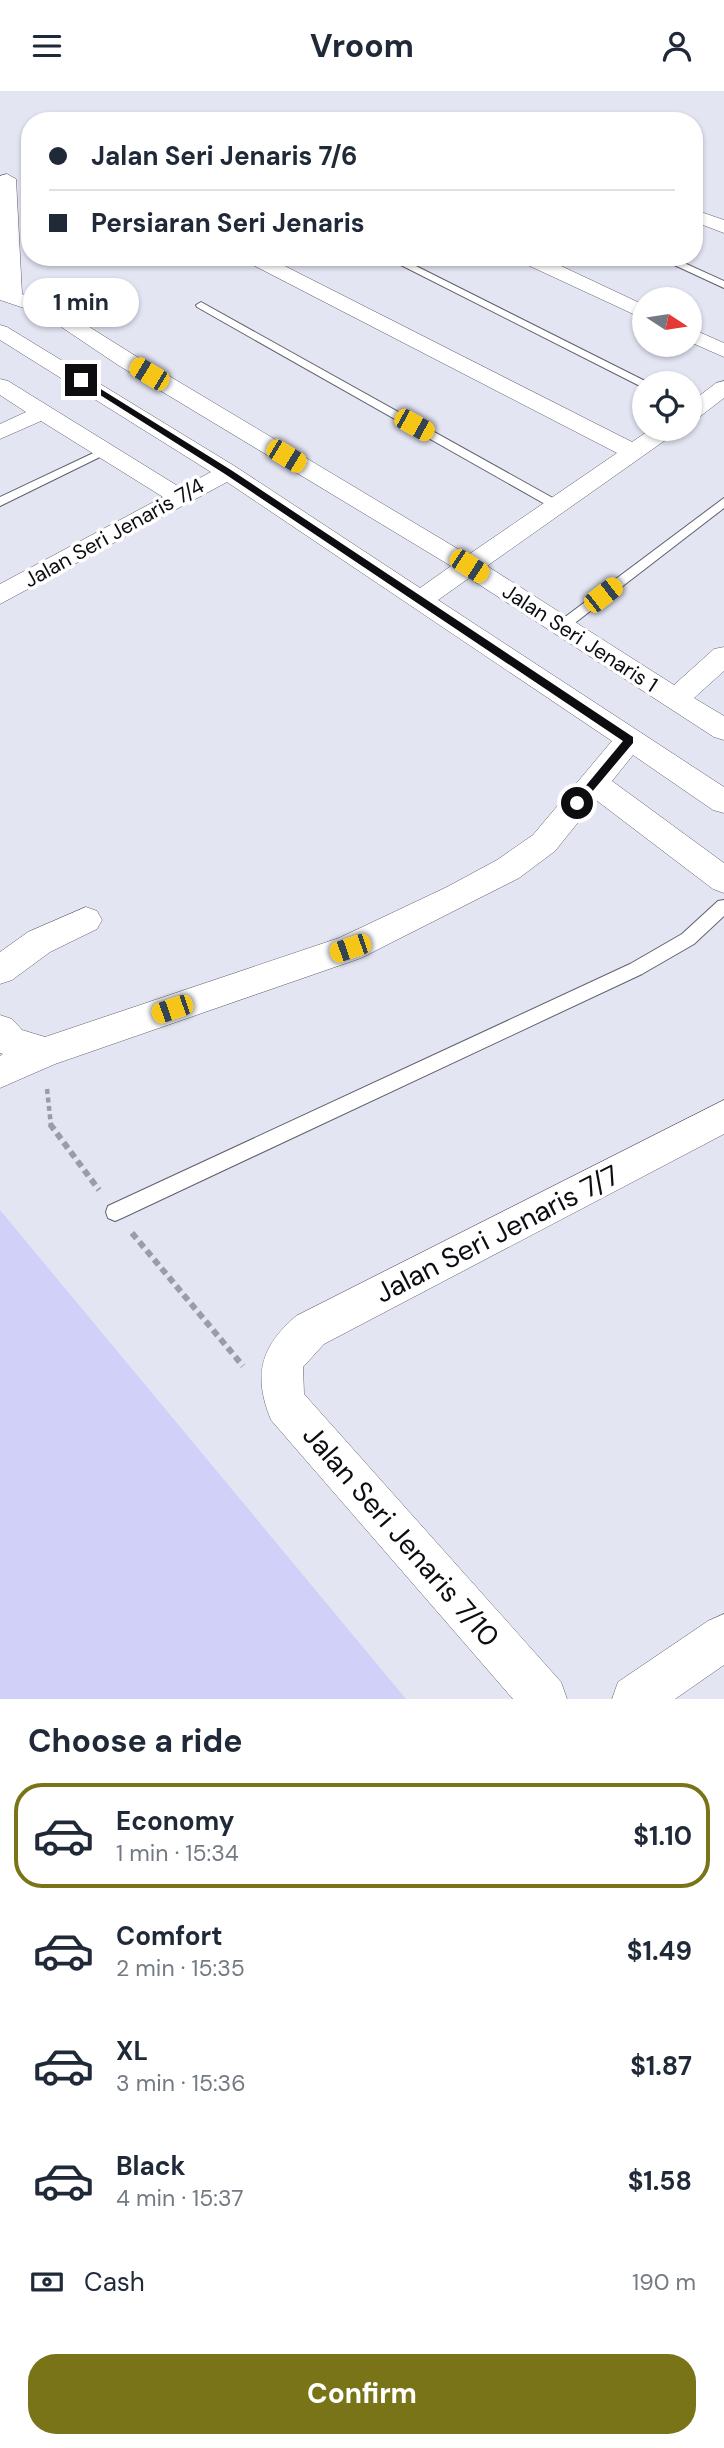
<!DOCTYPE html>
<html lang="en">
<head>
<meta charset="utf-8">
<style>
  :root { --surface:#fff; --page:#f2f2f3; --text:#1f2937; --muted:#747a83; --line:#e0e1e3; --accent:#797417 }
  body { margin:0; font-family:"DM Sans",sans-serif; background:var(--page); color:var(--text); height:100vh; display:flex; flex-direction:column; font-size:26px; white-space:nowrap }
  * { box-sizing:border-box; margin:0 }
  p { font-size:23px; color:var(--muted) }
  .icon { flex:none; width:38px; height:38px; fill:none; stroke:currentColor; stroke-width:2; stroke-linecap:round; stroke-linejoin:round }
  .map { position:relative; height:1608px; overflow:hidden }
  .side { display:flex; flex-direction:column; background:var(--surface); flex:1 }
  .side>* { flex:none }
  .guide { position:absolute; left:21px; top:21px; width:682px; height:154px; border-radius:28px; box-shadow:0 2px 5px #0004; display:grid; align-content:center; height:154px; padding:0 28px; background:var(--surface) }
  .needle { width:46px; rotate:102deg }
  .fabs { position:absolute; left:632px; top:196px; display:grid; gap:14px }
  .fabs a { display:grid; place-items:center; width:70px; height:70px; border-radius:50%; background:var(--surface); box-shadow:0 2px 5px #0004; font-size:35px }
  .end { position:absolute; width:32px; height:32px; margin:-16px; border:9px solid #0c0c11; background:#fff; box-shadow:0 0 0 4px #fff }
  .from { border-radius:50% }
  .bubble { position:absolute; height:49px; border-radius:24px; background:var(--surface); box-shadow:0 2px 5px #0004; font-size:23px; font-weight:700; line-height:49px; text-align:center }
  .car { position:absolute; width:21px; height:42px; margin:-21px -10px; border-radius:9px; box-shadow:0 0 5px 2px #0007; background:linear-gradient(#f5c518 24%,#345 0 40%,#f5c518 0 76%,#345 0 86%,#f5c518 0) }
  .guide b { display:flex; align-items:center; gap:24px; height:66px; font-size:26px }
  .guide b+b { border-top:2px solid var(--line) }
  .guide i { width:18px; height:18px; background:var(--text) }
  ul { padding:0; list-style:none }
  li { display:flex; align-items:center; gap:21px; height:105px; margin:0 14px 10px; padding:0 14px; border:4px solid transparent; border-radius:28px }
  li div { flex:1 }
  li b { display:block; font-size:26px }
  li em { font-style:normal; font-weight:700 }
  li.on { border-color:var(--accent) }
  li>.icon { width:63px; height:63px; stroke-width:1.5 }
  h2 { padding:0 28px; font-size:32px; line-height:84px }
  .pay { display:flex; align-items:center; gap:18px; height:77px; padding:0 28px; font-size:26px }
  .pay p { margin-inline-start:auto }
  .primary-button { display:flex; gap:14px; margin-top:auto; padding:14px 28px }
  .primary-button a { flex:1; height:80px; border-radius:28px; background:var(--accent); color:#fff; font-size:28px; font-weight:700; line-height:80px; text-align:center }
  header { display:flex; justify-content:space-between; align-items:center; height:91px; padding:0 28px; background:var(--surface); font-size:32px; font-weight:700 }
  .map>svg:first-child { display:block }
  .green { fill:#d1d0f9 }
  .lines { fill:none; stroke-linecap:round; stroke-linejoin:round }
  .lane-casing { stroke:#60606c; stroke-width:2 }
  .street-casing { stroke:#60606c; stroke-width:1 }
  .path-far1 { stroke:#9b9ca7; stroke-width:4.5; stroke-dasharray:5 3.5; stroke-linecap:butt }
  .path { stroke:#9b9ca7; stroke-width:6; stroke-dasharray:7 4.5; stroke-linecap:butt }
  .lane { fill:#fff; fill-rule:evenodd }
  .street { fill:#fff; fill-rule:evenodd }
  .route { fill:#0c0c11 }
  .labels { text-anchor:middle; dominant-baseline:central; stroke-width:7; stroke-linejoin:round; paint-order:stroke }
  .far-street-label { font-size:21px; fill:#0c0c11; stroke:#fff }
  .near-street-label { font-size:28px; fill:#0c0c11; stroke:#fff }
</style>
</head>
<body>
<header><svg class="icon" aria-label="menu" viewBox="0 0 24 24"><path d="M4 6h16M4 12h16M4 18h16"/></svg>Vroom<svg class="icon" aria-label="person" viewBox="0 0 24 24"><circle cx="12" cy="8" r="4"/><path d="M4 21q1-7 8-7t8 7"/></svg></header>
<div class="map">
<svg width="724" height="1608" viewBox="0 0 724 1608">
  <rect width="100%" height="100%" fill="#e4e5f3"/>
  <path class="green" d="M0,1119l406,489h-406z"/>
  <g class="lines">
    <g class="lane-casing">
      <g id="lane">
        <path d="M385,166h13l251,126h-5v4l-4,-1z"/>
        <path d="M657,166h14l53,24v7z"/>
        <path d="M201,211l359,200 2,3 -6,4 -4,-1 -355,-201 -1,-2z"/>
        <path d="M104,357l4,1v4l-108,53v-9z"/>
        <path d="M724,407v10l-157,121h-10v-6z"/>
        <path d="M724,809v16l-30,28 -52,30 -520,244 -7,3 -7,-3 -2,-6 2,-6 522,-242 52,-30 36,-33z"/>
      </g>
    </g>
    <g class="street-casing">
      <g id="street">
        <path d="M7,83l9,5 6,115 34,12 78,49 334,200 149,-102 -368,-190 -1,-6h19l365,185 19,-13h26l-3,5 -187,132 187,119 40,-36 10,-2v24l-30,27 30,18v24l-10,-3 -245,-159 -31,22 286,187v26l-11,-3 -80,-55 -21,26 112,82v30l-11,-4 -117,-89 -41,51 -36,27 -158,80 -306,106 -55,24v-32l3,-2 -3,-1v-38l12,4 10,11 23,7 294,-99 108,-51 50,-27 36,-25 79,-94 -385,-259 -227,122v-20l163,-87 -122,-76 -41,18v-15l26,-12 -26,-17v-16l8,2 173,107 30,-16 -211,-132v-15l7,2 229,140 184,121 31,-22 -333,-201 -76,-51 -42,-14v-124z"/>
        <path d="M695,119l29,10v13l-29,-11z"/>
        <path d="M517,166h25l102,48v14l-125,-58z"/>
        <path d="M690,237l34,15v14l-34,-15z"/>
        <path d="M724,290v17l-26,20 -8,2v-17l26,-20z"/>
        <path d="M86,816l11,4 5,9 -5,9 -47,23 -38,28 -12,4v-32l28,-20z"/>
        <path d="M724,1009v34l-400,210 -21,23 1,27 257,288 6,17h-54l-242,-279c-18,-44 -11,-73 25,-104z"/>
        <path d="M724,1523v51l-49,34h-63l6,-17 90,-61z"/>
      </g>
    </g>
    <path class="path-far1" d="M47,998l4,37"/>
    <g class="path">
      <path d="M50,1033l49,66"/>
      <path d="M132,1142l111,133"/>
    </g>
    <use href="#lane" class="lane"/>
    <use href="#street" class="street"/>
  </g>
  <path class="route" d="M78,287h5l148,92 402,267v6l-52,62h-7v-5l49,-59 -398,-267 -147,-93z"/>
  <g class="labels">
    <g class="far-street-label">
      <text transform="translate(114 442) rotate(-29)">Jalan Seri Jenaris 7/4</text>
      <text transform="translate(580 547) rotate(33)">Jalan Seri Jenaris 1</text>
    </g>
    <g class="near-street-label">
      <text transform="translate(497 1143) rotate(-27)">Jalan Seri Jenaris 7/7</text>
      <text transform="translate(401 1445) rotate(49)">Jalan Seri Jenaris 7/10</text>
    </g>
  </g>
</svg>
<div class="fabs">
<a><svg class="needle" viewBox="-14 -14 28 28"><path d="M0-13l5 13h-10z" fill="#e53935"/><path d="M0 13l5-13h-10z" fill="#747a83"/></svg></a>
<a><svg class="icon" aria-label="locate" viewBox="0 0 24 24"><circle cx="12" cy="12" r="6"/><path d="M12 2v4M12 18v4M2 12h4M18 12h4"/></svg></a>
</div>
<i class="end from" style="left:577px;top:712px"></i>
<i class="end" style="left:81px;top:289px"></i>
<div class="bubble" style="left:23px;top:187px;width:116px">1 min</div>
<i class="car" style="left:149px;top:283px;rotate:301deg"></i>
<i class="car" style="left:414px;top:334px;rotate:119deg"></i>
<i class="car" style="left:286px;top:365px;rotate:121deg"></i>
<i class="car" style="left:469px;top:475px;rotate:123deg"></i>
<i class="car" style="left:603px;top:504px;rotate:52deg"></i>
<i class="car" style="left:350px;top:857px;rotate:251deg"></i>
<i class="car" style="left:172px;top:918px;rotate:251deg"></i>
<div class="guide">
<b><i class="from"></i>Jalan Seri Jenaris 7/6</b>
<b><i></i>Persiaran Seri Jenaris</b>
</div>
</div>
<section class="side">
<h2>Choose a ride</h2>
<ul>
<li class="on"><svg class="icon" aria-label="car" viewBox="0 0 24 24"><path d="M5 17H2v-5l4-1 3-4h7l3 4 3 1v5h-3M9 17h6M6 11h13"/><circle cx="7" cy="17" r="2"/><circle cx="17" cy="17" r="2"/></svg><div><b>Economy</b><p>1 min · 15:34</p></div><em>$1.10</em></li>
<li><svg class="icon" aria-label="car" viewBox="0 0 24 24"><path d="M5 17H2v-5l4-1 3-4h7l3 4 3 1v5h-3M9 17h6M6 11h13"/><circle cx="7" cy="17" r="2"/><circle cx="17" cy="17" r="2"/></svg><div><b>Comfort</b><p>2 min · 15:35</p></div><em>$1.49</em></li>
<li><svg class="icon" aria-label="car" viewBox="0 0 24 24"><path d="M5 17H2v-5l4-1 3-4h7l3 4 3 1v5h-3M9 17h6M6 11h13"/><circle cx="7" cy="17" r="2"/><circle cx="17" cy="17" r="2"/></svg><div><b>XL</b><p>3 min · 15:36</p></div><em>$1.87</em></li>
<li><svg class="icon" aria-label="car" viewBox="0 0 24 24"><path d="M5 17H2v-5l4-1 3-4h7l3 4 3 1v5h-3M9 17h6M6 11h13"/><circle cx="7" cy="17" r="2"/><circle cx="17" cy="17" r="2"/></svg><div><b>Black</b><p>4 min · 15:37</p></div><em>$1.58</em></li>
</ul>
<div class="pay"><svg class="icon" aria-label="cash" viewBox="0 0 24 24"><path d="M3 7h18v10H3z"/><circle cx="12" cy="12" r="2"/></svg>Cash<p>190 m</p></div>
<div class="primary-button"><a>Confirm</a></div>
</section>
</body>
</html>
